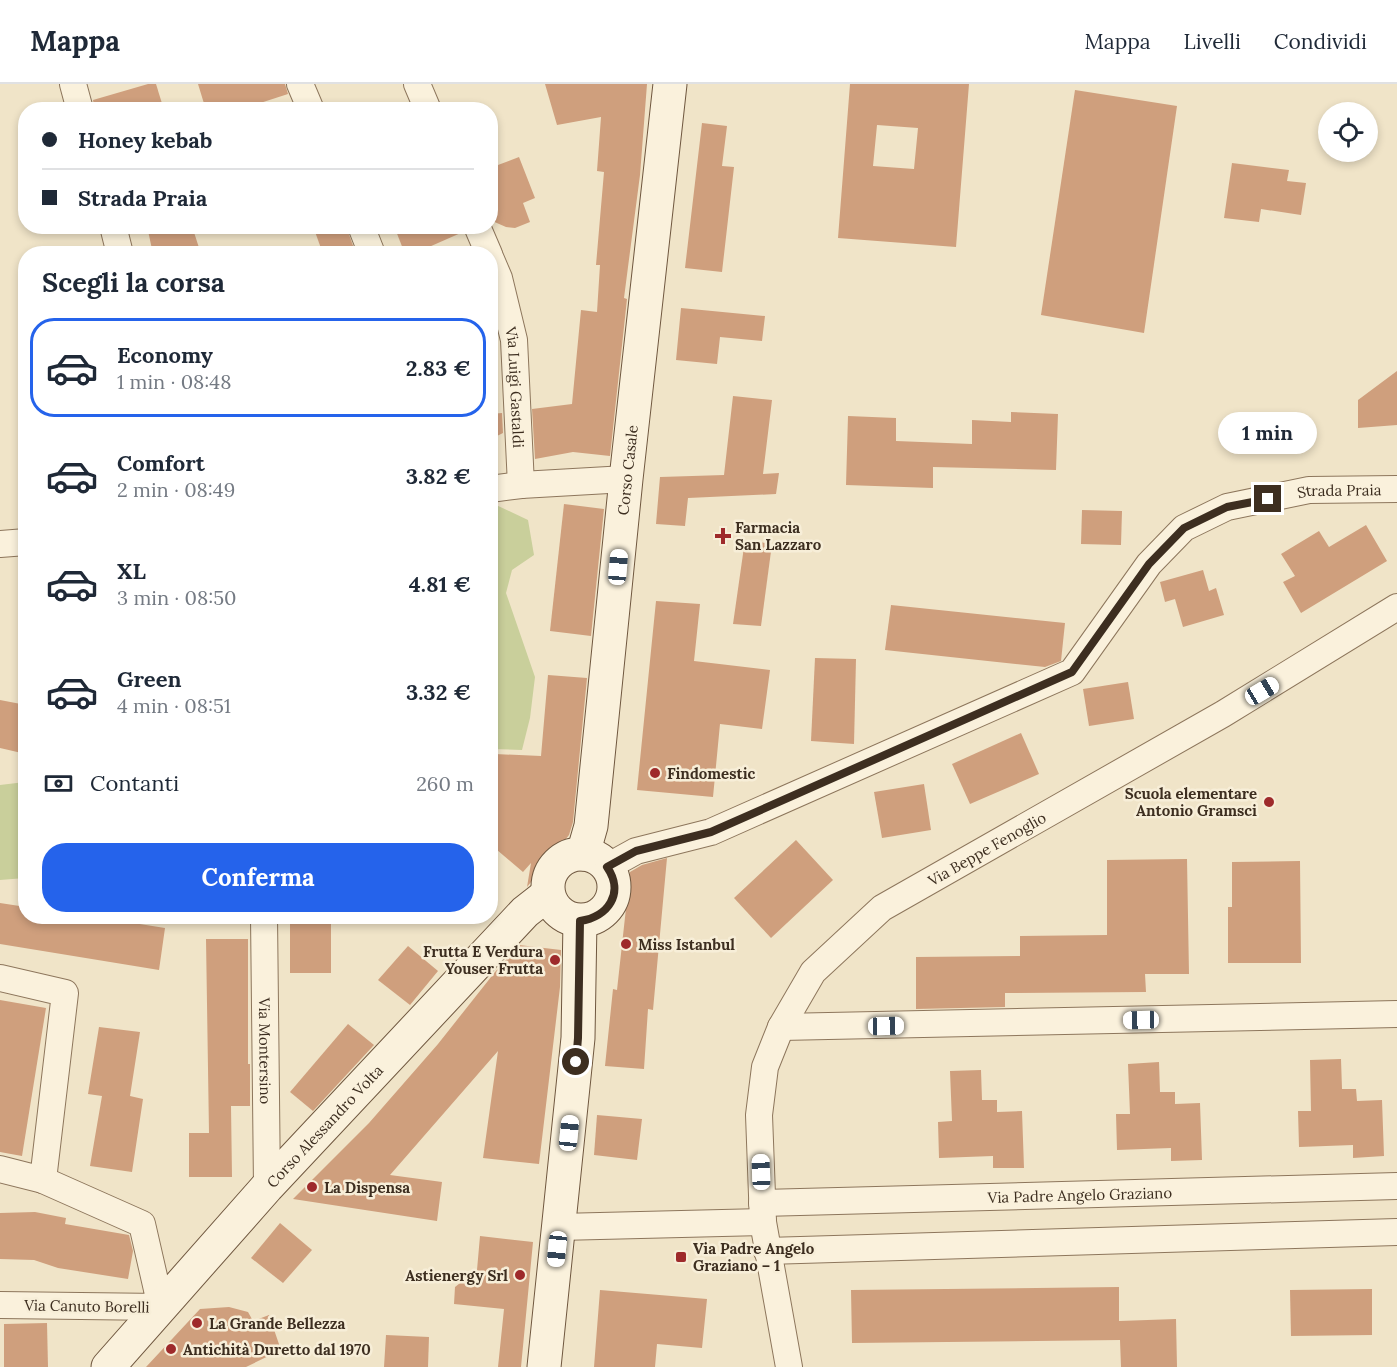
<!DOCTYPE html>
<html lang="it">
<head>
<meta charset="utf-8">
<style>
  :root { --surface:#fff; --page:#f6f6f7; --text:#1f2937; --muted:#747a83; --line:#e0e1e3; --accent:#2563eb }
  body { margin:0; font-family:Lora,serif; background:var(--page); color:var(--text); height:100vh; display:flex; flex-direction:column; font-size:22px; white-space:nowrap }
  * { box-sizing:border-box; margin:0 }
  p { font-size:20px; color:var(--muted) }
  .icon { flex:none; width:33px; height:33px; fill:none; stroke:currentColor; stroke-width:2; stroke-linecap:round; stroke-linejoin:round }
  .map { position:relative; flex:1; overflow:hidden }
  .details { position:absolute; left:18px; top:162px; width:480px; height:678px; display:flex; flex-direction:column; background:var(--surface); border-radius:24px; box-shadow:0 3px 9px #0003 }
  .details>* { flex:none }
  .banner { position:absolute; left:18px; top:18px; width:480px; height:132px; border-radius:24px; box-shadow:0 3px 9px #0003; display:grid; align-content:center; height:132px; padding:0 24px; background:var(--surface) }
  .tools { position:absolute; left:1318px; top:18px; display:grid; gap:12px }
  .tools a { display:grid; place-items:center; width:60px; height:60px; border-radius:50%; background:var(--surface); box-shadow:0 3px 9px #0003; font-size:30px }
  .end { position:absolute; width:27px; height:27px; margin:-14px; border:8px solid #3d2e20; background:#fff; box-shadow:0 0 0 3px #fff }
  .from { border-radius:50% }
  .bubble { position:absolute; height:42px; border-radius:21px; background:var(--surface); box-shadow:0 3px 9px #0003; font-size:20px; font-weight:800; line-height:42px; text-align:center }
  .car { position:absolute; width:18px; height:36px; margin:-18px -9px; border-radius:8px; box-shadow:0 0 4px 2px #0007; background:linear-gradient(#fff 24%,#345 0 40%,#fff 0 76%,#345 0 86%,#fff 0) }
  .banner b { display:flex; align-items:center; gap:21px; height:57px; font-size:22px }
  .banner b+b { border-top:2px solid var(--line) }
  .banner i { width:15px; height:15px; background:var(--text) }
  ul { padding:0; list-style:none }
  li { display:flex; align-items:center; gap:18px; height:99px; margin:0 12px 9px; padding:0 12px; border:3px solid transparent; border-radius:24px }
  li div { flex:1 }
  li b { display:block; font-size:22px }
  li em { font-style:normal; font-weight:800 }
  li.current { border-color:var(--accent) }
  li>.icon { width:54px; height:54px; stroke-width:1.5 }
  h2 { padding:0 24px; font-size:27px; line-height:72px }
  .pay { display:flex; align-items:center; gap:15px; height:66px; padding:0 24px; font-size:22px }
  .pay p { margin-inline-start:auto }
  .action { display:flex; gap:12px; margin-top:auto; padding:12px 24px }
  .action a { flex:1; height:69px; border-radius:24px; background:var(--accent); color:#fff; font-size:24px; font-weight:800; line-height:69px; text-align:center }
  header { display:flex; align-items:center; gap:36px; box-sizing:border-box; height:84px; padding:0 30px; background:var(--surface); border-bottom:2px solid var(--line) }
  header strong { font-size:28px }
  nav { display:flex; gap:33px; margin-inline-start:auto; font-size:21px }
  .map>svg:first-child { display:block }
  .green { fill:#c9cf9b }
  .building { fill:#cf9f7d; fill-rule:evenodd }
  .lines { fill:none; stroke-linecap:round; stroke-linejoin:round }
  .street-casing { stroke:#8d765c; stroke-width:28 }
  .secondary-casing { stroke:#6f573f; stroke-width:35 }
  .street { stroke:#faf1dc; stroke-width:26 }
  .secondary { stroke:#faf1dc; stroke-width:33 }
  .route { stroke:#3d2e20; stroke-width:8 }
  .poi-dot { fill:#9e2a2b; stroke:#f7eed8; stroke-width:2 }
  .labels { text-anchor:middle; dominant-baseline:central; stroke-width:5; stroke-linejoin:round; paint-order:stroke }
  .street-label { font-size:15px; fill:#3d2e20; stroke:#f7eed8 }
  .poi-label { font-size:15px; font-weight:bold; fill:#3d2e20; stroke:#f7eed8; text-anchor:start }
</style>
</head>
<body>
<header>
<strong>Mappa</strong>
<nav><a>Mappa</a><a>Livelli</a><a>Condividi</a></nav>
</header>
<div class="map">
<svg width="1397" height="1283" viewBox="0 0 1397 1283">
  <rect width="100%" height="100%" fill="#f0e4c8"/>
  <g class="green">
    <path d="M494,420l34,16 6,35 -22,15 -6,23 29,84 -5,41 -8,32 -31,-1 -1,-244z"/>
    <path d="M25,698v96l-25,2v-95z"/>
  </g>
  <g class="building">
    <path d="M148,0h8l8,26h-69l-2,-10z"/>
    <path d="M198,0h87l3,10 -50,16 -2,-7 -22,7h-8z"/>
    <path d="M545,0h102l-7,91 -12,92 -4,31 3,1 -17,157 -37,-4 -38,7 -3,-50 40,-5 9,-94 16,2 3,-47h-4l8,-93 -7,-1 4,-54 -44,8z"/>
    <path d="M850,0h119l-13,163 -118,-9zM877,41l41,3 -4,41 -41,-3z"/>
    <path d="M1075,6l102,16 -33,227 -103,-18z"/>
    <path d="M702,39l25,3 -5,40 12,1 -12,105 -37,-4z"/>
    <path d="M519,73l16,41 -12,5 7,19 -15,6 -9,-1 -16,-7v-52z"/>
    <path d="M1232,79l57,7 -2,11 19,2 -5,32 -40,-6 -2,13 -35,-4z"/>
    <path d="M147,142h45l9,28h-48z"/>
    <path d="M313,142h33l10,28h-33z"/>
    <path d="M394,142h68l1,6 -50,22h-8z"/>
    <path d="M681,224l84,8 -3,25 -42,-4 -3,27 -41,-4z"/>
    <path d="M1397,287v54l-39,3v-28z"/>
    <path d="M733,312l39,4 -9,74 16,-1 -3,21 -88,4 -3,28 -29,-2 4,-47 64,-2z"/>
    <path d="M1011,328l47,2 -2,56 -123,-3v21l-87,-3 2,-69 48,2v23l76,3v-24l39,2z"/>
    <path d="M502,329l1,20 -6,3 -7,-16v-6z"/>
    <path d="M564,420l40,5 -13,127 -41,-5z"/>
    <path d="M1082,426l40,1 -1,34 -40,-1z"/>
    <path d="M1366,441l21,36 -86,52 -18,-31 12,-6 -14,-22 38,-23 10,16z"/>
    <path d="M745,456l27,4 -11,82 -28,-2z"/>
    <path d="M1203,486l6,21 7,-3 8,27 -41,12 -8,-28 -10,3 -5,-20z"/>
    <path d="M656,517l44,3 -6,57 76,9 -8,59 -42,-5 -7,73 -76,-7z"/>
    <path d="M891,521l174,18 -4,38 -16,6 -160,-17z"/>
    <path d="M815,574l41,1 -2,85 -43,-3z"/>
    <path d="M548,591l39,3 -14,144 -4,13 -42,52 4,-24 -8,9 -33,-28v-76l5,-14 46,2z"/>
    <path d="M1128,598l6,37 -45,7 -6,-37z"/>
    <path d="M0,616l26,5v49l-26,-6z"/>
    <path d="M1021,649l18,41 -69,30 -18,-40z"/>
    <path d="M924,700l7,46 -49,8 -8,-46z"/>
    <path d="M796,756l37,40 -62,58 -37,-40z"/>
    <path d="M667,774l-14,152 -5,-1 -4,60 -39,-3 8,-77 4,1 13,-118 12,-7z"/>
    <path d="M1187,775l2,115h-44l1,18 -141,1v14l-89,2v-52l104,-1v-20l87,-1v-75z"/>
    <path d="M1300,777l1,102h-73v-56h4v-45z"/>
    <path d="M0,819l26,4v9h63l76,12 -6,42 -159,-26z"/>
    <rect x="290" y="839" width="41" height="50"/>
    <path d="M206,855h42v125h2v42h-19l1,71h-43v-44h20z"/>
    <path d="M519,861l42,5 -1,37 -21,177 -56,-6 15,-107 -108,124 52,7 -5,39 -144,-22 76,-76 69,-79 57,-72z"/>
    <path d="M408,862l30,25 -28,34 -32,-25z"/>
    <path d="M0,916l46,8 -24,148 -22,-4z"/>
    <path d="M348,940l26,21 -61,66 -23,-19z"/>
    <path d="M99,943l41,5 -10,64 13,3 -11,73 -42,-6 12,-70 -14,-2z"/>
    <path d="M1341,975l1,30h14l1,12 25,-1 2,56 -31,2v-13l-54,2 -1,-36h13l-1,-51z"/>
    <path d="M1159,978l1,30h15v12l25,-1 2,57 -31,1v-13l-54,2 -1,-36h14l-2,-50z"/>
    <path d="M981,986l1,30h15v12l25,-1 2,57h-31v-12l-54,2 -1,-36 14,-1 -2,-50z"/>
    <path d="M597,1031l45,4 -5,41 -43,-5z"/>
    <path d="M35,1128l31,6 -1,6 64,11 4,16 -5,28 -70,-11 -24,-8 -34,-1v-46z"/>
    <path d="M280,1139l32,27 -29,33 -32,-25z"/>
    <path d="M480,1152l53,6 -12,125h-23l6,-58 -50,-5 1,-17 22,-17z"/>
    <path d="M1119,1203v34l57,-2 1,48h-56l-1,-27 -268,3 -1,-53z"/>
    <path d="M1372,1205v46l-81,1 -1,-46z"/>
    <path d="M600,1206l107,9 -5,49 -45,-4 -2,23h-61z"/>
    <path d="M229,1223l19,5 5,9 16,-6 12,35 -35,17h-100l54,-58z"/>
    <path d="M47,1239l1,44h-44v-43z"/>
    <path d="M386,1251l43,2 -1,30h-44z"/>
  </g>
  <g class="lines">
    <g class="street-casing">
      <g id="street">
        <path d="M73,0l7,26"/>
        <path d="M300,0l11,26"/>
        <path d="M417,0l11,26"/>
        <path d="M113,142l7,28"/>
        <path d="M361,142l11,28"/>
        <path d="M477,142l12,28"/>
        <path id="s1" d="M490,173l9,21 15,62 7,145"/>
        <path d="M490,405l31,-4 105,-6"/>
        <path d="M0,460l26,-2"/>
        <path id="s2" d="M607,783l29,-16 75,-19 361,-160 77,-108 35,-36 43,-21 82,-17 88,-1"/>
        <path id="s3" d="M264,832l3,271"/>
        <path d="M0,894l65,15 -22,187"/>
        <path d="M781,943l616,-13"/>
        <path d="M0,1085l43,11 99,44 19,83 -161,-2"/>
        <path id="s4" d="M762,1119l635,-17"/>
        <path d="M559,1143l204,-5"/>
        <path d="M767,1167l630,-19"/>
        <path id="s5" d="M789,1283l-26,-145 -4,-107 6,-48 16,-40 32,-55 69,-64 341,-194 174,-107"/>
      </g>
    </g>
    <g class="secondary-casing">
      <g id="secondary">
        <circle cx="581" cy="803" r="33"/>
        <path id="s6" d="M583,770l8,-28 35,-347 44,-395"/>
        <path id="s7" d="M108,1283l159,-180 258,-275 23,-18"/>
        <path d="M544,1283l34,-329 2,-117"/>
      </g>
    </g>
    <use href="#street" class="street"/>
    <use href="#secondary" class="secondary"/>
  </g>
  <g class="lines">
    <path class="route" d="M576,978l2,-24 2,-117c28,-4 45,-28 27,-54l29,-16 75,-19 361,-160 77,-108 35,-36 43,-21 41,-8"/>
  </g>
  <g class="poi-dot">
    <path d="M720 443h6v6h6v6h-6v6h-6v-6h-6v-6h6z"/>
    <circle cx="655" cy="689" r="6"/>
    <circle cx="1269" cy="718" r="6"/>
    <circle cx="626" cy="860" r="6"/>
    <circle cx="555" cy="876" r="6"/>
    <circle cx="312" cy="1103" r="6"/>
    <rect x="675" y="1167" width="12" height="12" rx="3"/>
    <circle cx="520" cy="1191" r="6"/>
    <circle cx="197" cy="1239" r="6"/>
    <circle cx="171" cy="1265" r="6"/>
  </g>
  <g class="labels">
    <g class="street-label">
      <text stroke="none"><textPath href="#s1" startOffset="134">Via Luigi Gastaldi</textPath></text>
      <text stroke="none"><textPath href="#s6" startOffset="387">Corso Casale</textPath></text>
      <text stroke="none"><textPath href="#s2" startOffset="850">Strada Praia</textPath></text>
      <text stroke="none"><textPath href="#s5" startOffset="624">Via Beppe Fenoglio</textPath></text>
      <text stroke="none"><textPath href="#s3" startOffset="135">Via Montersino</textPath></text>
      <text stroke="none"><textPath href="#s7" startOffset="324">Corso Alessandro Volta</textPath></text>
      <text stroke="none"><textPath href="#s4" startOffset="318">Via Padre Angelo Graziano</textPath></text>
      <text transform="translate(87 1222) rotate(1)">Via Canuto Borelli</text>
    </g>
    <g class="poi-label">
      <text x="735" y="443">Farmacia<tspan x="735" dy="17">San Lazzaro</tspan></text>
      <text x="667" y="689">Findomestic</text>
      <text x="1257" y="709" text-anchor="end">Scuola elementare<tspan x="1257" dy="17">Antonio Gramsci</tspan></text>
      <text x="638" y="860">Miss Istanbul</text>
      <text x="543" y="867" text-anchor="end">Frutta E Verdura<tspan x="543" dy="17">Youser Frutta</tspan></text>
      <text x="324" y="1103">La Dispensa</text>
      <text x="693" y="1164">Via Padre Angelo<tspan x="693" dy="17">Graziano – 1</tspan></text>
      <text x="508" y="1191" text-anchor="end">Astienergy Srl</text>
      <text x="209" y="1239">La Grande Bellezza</text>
      <text x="183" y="1265">Antichità Duretto dal 1970</text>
    </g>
  </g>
</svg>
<div class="tools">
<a><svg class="icon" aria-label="locate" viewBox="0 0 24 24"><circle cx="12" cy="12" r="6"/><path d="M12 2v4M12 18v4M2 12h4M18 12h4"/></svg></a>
</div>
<i class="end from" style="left:576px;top:978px"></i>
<i class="end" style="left:1268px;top:415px"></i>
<div class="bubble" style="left:1218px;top:328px;width:99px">1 min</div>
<i class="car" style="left:618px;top:483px;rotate:5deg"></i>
<i class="car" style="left:1262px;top:607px;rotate:59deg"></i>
<i class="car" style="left:1141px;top:936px;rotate:269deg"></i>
<i class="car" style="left:886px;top:942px;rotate:89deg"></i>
<i class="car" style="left:569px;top:1049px;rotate:6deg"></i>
<i class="car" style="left:761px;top:1088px;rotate:358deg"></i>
<i class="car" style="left:557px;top:1165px;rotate:186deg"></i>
<div class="banner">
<b><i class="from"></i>Honey kebab</b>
<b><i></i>Strada Praia</b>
</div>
<section class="details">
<h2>Scegli la corsa</h2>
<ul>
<li class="current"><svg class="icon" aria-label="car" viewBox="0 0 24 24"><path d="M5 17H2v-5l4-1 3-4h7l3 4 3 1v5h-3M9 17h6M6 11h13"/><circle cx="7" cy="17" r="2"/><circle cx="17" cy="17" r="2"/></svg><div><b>Economy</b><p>1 min · 08:48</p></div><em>2.83 €</em></li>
<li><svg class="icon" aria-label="car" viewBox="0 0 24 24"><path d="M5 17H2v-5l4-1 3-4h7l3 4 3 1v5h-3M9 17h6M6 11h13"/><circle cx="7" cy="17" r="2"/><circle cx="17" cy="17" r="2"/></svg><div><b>Comfort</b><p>2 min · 08:49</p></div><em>3.82 €</em></li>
<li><svg class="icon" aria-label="car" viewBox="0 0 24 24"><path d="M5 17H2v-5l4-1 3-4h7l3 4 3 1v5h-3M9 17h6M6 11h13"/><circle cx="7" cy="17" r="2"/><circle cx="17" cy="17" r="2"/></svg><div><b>XL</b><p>3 min · 08:50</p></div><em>4.81 €</em></li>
<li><svg class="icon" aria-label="car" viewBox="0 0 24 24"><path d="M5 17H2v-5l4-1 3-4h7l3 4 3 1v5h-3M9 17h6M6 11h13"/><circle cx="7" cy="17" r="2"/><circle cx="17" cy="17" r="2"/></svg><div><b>Green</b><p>4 min · 08:51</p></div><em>3.32 €</em></li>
</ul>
<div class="pay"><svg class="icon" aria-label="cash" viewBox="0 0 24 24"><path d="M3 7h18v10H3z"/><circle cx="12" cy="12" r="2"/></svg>Contanti<p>260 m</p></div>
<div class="action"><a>Conferma</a></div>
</section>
</div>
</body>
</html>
